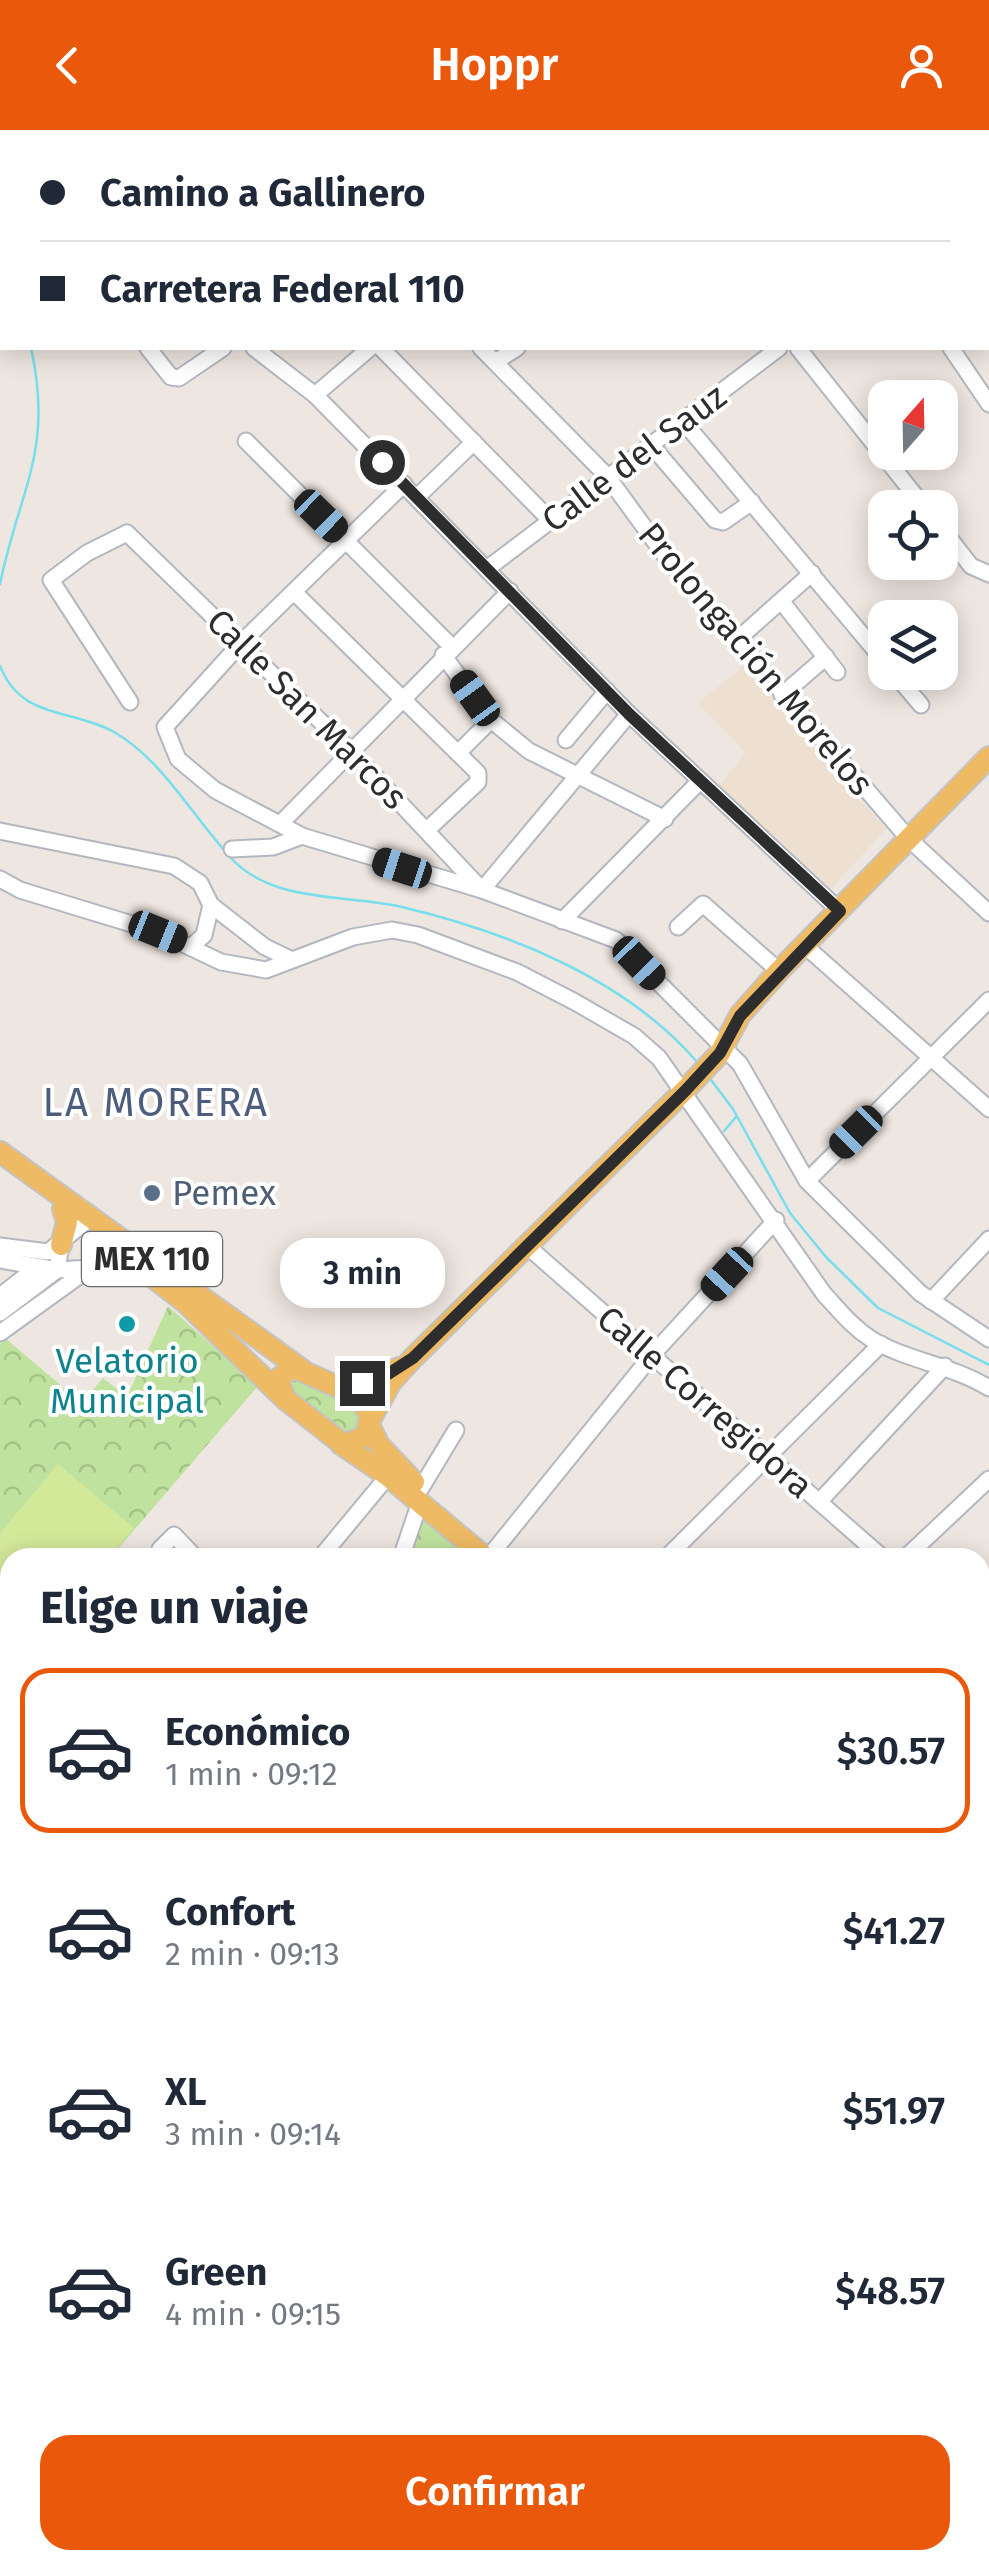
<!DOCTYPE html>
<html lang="es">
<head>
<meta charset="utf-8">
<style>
  :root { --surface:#fff; --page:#f2f2f3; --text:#1f2937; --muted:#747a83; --line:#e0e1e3; --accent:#ea580c }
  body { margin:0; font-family:"Fira Sans",sans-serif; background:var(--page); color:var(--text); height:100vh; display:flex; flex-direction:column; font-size:38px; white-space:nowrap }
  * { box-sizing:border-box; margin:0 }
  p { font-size:32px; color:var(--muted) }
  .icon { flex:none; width:55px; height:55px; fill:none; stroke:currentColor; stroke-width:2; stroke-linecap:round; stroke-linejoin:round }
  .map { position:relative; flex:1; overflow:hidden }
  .panel { position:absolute; left:0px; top:1418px; width:990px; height:1022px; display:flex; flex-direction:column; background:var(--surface); border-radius:30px 30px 0 0; box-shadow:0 5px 25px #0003 }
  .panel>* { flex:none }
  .top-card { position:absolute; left:0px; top:0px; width:990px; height:220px; box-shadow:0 5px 25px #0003; display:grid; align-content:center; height:220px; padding:0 40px; background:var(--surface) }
  .needle { width:65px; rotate:20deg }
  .buttons { position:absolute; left:868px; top:250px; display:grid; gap:20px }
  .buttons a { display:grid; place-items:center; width:90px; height:90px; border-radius:20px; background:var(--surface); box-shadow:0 5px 25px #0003; font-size:50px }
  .end { position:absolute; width:45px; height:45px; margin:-22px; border:12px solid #2d2d2d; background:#fff; box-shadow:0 0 0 5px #fff }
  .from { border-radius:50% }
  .bubble { position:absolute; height:70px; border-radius:30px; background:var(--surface); box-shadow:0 5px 25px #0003; font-size:32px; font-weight:600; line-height:70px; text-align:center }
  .car { position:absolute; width:30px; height:60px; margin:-30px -15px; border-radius:12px; box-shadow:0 0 8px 2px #0007; background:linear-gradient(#222 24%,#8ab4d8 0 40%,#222 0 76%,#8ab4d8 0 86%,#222 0) }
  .top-card b { display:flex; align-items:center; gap:35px; height:95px; font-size:38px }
  .top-card b+b { border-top:2px solid var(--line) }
  .top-card i { width:25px; height:25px; background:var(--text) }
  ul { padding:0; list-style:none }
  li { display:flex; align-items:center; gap:30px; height:165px; margin:0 20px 15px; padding:0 20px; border:5px solid transparent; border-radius:30px }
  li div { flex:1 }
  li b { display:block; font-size:38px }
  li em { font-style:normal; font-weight:600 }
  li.active { border-color:var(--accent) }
  li>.icon { width:90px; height:90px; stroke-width:1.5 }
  h2 { padding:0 40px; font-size:45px; line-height:120px }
  .button { display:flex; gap:20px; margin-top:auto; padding:20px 40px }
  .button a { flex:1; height:115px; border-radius:30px; background:var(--accent); color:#fff; font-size:40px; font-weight:600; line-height:115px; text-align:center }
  header { display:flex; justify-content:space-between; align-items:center; height:130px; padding:0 40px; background:var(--accent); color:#fff; font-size:45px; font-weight:600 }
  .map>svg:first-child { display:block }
  .education { fill:#eee0d0 }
  .grass { fill:url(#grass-tufts) }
  .forest { fill:url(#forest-crowns) }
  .pitch { fill:#d3e99a }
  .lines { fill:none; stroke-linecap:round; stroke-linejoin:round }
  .stream { stroke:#76deec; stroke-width:2.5 }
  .minor-casing { stroke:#b3b7c0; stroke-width:19 }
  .major-casing { stroke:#c4c4c4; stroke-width:24 }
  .minor { stroke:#fff; stroke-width:15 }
  .major { stroke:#eeba64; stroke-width:20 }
  .route { stroke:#2d2d2d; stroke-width:12 }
  .service-dot { fill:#5c6f8a; stroke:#fff; stroke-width:4 }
  .culture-dot { fill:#0f9aa8; stroke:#fff; stroke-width:4 }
  .labels { text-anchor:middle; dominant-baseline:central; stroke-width:8; stroke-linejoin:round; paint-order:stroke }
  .shield { fill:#fff; stroke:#6c6c6c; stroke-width:2.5 }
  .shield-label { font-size:32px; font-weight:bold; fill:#2d2d2d }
  .street-label { font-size:35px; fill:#2d2d2d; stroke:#fff }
  .service-label { font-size:35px; fill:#4e5e75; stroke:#fff; text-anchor:start }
  .culture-label { font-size:35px; fill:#0d838f; stroke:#fff }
  .quarter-label { font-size:40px; letter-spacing:2.5px; fill:#4d5d7d; stroke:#fff }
</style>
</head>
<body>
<header><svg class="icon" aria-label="back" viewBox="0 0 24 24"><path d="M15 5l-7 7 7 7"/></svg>Hoppr<svg class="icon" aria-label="person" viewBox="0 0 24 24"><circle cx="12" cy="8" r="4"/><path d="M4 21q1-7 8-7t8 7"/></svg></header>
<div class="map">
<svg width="989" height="2439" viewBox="0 0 989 2439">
  <defs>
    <pattern id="grass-tufts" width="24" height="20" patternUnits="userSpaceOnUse" patternTransform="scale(2.5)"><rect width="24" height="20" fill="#bfe39e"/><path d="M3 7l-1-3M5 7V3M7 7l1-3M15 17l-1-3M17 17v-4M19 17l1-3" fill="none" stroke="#a4c388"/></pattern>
    <pattern id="forest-crowns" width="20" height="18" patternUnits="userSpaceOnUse" patternTransform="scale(2.5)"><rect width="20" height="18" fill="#bfe39e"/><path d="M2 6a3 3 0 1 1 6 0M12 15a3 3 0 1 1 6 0" fill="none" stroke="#a4c388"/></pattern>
  </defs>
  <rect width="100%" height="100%" fill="#eee6e0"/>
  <g class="education">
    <path d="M746,534l95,117 46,47 -61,66 -111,-104 31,-37 -48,-50z"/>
    <path d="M989,1871v146l-9,-8v-128z"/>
  </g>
  <path class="grass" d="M263,2430h503l-8,9h-501z"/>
  <g class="forest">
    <path d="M168,1176l90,80 -147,171 -101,1v116l-10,12v-342l6,-5 76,64 21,-25 24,19z"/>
    <path d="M284,1245l70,22 11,32 -18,8 -60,-49z"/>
    <path d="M420,1372l64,56h-83z"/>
    <path d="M0,1862l10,9v559h220l-6,9h-224z"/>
  </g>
  <path class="pitch" d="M58,1334l76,64 -26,29 -98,1v56l-10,-8v-73z"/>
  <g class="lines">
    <g class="stream">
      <path d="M0,134l2,5"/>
      <path d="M0,454c19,-94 54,-133 31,-236"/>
      <path d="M0,536c21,54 71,42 114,66 47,27 75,79 111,119"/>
      <path d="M230,727c42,47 116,37 172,50 105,25 223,71 295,155"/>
      <path d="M708,946l25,33 57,104 36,44 52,51 111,57"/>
      <path d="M724,1001l12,-14"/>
      <path d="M335,2430l18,9"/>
      <path d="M140,2439l12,-9"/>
    </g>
    <g class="minor-casing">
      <g id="minor">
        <path d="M114,0l1,2"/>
        <path d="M800,0l2,2"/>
        <path d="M229,2l4,-2"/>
        <path d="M347,2l3,-2"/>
        <path d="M884,2l2,-2"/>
        <path d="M148,218l23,29 8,1 44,-30"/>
        <path d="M254,218l61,47 314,319 211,197"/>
        <path d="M381,218l169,172"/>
        <path d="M481,218l126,128 62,85 240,278 80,74"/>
        <path d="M798,218l127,160"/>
        <path d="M951,218l38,56"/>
        <path d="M495,232l22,-14"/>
        <path d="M315,265l55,-47"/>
        <path d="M683,291l202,241"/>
        <path d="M246,311l206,206"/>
        <path d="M651,315l64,75 8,2 29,-20"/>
        <path d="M404,354l-162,158 -77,85 13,32 37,31 87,46 180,54 134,50 124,124 67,117 113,112 69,46"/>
        <path d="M417,367l57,-55"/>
        <path d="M940,396l31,40 18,8"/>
        <path d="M488,438l291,-220"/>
        <path d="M294,462l184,181v9l-51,48"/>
        <path d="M782,472l55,70"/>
        <path d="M738,509l74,-66"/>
        <path d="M443,525l48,65 38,31 136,68"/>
        <path d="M893,542l28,33"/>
        <path d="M782,565l44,-38"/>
        <path d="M130,572l-79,-122 36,-27 40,-20 224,218 131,139"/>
        <path d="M566,610l41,-49"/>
        <path d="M458,623l33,-33"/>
        <path d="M280,694l230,-233"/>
        <path d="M0,701l174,35 26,17 11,22 -7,30 -12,11"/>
        <path d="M232,719l41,-2 29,-11"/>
        <path d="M0,749l20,11 138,42 63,30 45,8 87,-33 39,-7 26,5 99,37 58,30 59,34 25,22 165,236c15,16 28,33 47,45 36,22 81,26 118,49"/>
        <path d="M482,760l147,-176"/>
        <path d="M211,775l54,42 25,12"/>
        <path d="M562,791l138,-140"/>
        <path d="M678,797l25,-23 76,67"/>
        <path d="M804,815l185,164"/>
        <path d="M807,1051l182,-181"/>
        <path d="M0,1116l48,6 35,-28"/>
        <path d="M527,1116l356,312"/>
        <path d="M0,1130l57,10 81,-5"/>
        <path d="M0,1166l36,-28"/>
        <path d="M931,1171l58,-62"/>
        <path d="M0,1183l57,-43 4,-25"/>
        <path d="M0,1203l86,-62"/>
        <path d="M421,1358l35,-58"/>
        <path d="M819,1372l126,-136"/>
        <path d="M170,1428l-10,-9 14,-14 22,23"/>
        <path d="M320,1428l68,-82"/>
        <path d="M401,1428l19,-56"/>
        <path d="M488,1428l165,-204 123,-134"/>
        <path d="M666,1428l215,-214"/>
        <path d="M905,1428l84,-79"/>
        <path d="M980,1507l9,8"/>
        <path d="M1,1574l9,7"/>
        <path d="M980,1586l9,-8"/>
        <path d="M0,1613l10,-10"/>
        <path d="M0,1634l10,-2"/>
        <path d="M0,1666l10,9"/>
        <path d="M0,1739l10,9"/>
        <path d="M0,1830l10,9"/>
        <path d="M0,1845l10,9"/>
        <path d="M980,1873l9,-10"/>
        <path d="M980,2083l9,9"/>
        <path d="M980,2200l9,-16"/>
        <path d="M980,2273l9,8"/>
        <path d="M980,2380l9,-11"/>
        <path d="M980,2427l9,7"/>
        <path d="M632,2430l9,9"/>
        <path d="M780,2430l11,9"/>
        <path d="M235,2439l6,-9"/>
        <path d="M847,2439l7,-9"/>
        <path d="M929,2439l8,-9"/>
      </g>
    </g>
    <g class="major-casing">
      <g id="major">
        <path d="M0,1022l301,217"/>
        <path d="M61,1115l6,-23 -4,-13"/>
        <path d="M136,1134l49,38 100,97"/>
        <path d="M293,1237l65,29 12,19 -4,21 -22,9 -59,-46 -7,-20z"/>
        <path d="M337,1255l25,-2 37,-15"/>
        <path d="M370,1290l21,-38 22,-24 275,-271 32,-34 20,-38 39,-44 210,-214"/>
        <path d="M370,1297l9,18 35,37"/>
        <path d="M341,1314l47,32 98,82"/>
        <path d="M980,1835l9,8"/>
      </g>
    </g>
    <use href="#minor" class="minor"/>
    <use href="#major" class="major"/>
  </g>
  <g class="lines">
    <path class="route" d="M362,1253l26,-9 25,-16 272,-267 35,-38 20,-37 100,-105 -211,-197 -247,-252"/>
  </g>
  <circle class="service-dot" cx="152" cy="1063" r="10"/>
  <circle class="culture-dot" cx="127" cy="1194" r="10"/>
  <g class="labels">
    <rect class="shield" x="82" y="1102" width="140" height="54" rx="8"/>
    <g class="shield-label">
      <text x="152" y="1129">MEX 110</text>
    </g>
    <g class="street-label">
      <text transform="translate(634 328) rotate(-37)">Calle del Sauz</text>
      <text transform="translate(756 529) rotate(50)">Prolongación Morelos</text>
      <text transform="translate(307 579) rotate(45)">Calle San Marcos</text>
      <text transform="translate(705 1272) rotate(41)">Calle Corregidora</text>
    </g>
    <g class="service-label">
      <text x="172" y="1063">Pemex</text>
    </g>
    <g class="culture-label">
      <text x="127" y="1231">Velatorio<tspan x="127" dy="40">Municipal</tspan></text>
    </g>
    <g class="quarter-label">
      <text x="156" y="973">LA MORERA</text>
    </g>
  </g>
</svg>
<div class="buttons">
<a><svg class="needle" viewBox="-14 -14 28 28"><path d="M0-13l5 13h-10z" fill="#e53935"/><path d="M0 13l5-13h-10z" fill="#747a83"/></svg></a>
<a><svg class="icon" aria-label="locate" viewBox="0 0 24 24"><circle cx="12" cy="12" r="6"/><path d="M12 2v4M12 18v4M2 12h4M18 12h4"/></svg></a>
<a><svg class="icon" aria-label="layers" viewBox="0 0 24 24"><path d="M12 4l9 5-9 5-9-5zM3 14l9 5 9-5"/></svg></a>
</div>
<i class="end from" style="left:382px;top:332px"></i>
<i class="end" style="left:362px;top:1253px"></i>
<div class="bubble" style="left:280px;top:1108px;width:165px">3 min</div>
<i class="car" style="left:321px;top:386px;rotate:134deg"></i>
<i class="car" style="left:475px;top:568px;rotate:324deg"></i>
<i class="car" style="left:402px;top:738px;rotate:288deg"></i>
<i class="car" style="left:158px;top:802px;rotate:112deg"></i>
<i class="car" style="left:639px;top:833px;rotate:136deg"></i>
<i class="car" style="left:856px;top:1002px;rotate:225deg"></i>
<i class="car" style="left:727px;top:1144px;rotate:223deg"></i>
<div class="top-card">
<b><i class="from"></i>Camino a Gallinero</b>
<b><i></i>Carretera Federal 110</b>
</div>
<section class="panel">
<h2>Elige un viaje</h2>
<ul>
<li class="active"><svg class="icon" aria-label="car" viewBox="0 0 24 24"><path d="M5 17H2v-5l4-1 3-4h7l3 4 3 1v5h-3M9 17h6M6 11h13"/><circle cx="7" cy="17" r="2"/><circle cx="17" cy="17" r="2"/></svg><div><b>Económico</b><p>1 min · 09:12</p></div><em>$30.57</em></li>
<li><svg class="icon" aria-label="car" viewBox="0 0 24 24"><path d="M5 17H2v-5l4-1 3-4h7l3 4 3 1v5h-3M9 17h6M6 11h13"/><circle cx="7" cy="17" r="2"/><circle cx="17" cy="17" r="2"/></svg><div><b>Confort</b><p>2 min · 09:13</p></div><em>$41.27</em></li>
<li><svg class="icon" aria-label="car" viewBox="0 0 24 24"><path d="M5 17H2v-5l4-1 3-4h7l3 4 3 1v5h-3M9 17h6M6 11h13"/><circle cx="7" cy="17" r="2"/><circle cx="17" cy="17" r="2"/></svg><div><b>XL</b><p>3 min · 09:14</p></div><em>$51.97</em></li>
<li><svg class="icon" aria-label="car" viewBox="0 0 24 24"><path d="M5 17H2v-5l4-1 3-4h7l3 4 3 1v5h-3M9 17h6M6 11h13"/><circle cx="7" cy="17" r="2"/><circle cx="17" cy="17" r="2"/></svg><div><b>Green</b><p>4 min · 09:15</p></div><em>$48.57</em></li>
</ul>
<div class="button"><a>Confirmar</a></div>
</section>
</div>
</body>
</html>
